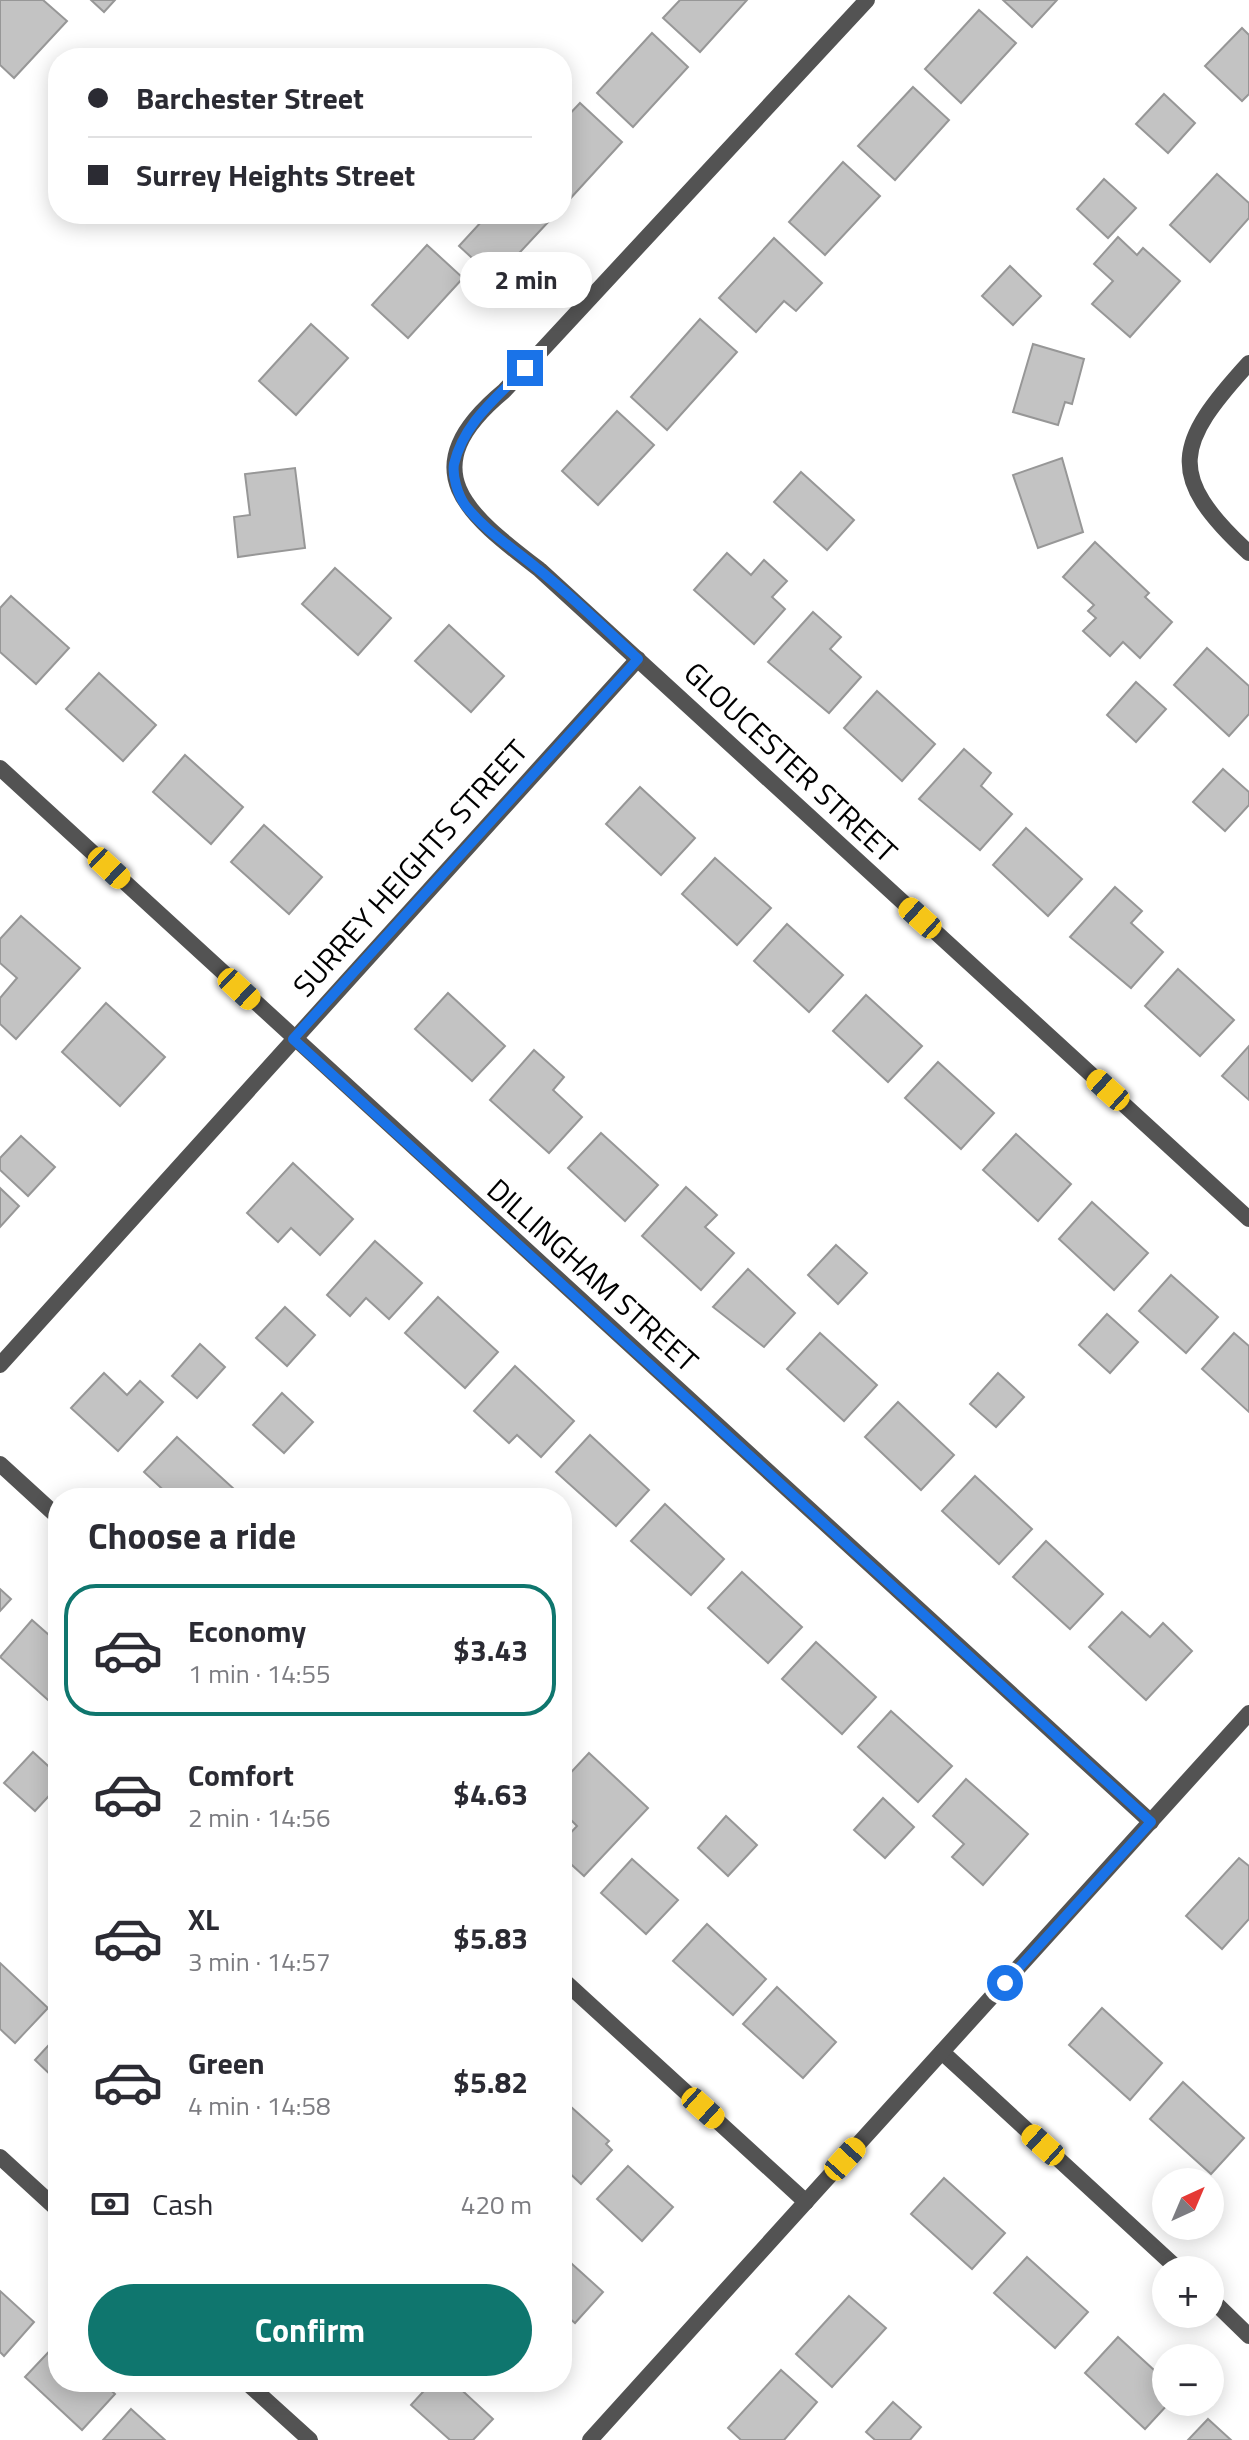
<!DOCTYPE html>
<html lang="en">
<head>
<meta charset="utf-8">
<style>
  :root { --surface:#fff; --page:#f7f7f7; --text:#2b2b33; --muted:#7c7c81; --line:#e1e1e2; --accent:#0f766e }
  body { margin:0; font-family:"Titillium Web",sans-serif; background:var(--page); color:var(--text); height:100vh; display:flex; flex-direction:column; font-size:30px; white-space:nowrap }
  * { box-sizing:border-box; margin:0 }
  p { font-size:26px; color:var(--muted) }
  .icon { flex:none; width:44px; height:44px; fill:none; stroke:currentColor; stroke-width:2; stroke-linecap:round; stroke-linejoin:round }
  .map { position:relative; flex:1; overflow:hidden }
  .details { position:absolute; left:48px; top:1488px; width:524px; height:904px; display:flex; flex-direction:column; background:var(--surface); border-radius:32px; box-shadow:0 4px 20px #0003 }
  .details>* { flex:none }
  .top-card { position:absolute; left:48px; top:48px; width:524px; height:176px; border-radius:32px; box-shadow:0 4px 20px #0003; display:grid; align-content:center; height:176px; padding:0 40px; background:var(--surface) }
  .needle { width:52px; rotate:44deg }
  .buttons { position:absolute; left:1152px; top:2168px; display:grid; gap:16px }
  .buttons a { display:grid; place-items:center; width:72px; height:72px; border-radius:50%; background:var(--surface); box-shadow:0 4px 20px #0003; font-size:40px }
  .end { position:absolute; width:36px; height:36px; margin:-18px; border:10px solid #1a73e8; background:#fff; box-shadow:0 0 0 4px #fff }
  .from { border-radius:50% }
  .bubble { position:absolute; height:56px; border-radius:28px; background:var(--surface); box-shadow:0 4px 20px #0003; font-size:26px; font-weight:700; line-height:56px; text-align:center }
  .car { position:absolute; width:24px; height:48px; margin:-24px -12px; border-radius:10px; box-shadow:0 0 6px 2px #0007; background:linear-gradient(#f5c518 24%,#345 0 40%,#f5c518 0 76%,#345 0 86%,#f5c518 0) }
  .top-card b { display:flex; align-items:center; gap:28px; height:76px; font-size:30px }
  .top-card b+b { border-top:2px solid var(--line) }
  .top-card i { width:20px; height:20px; background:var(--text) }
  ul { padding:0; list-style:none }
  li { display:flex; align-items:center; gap:24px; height:132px; margin:0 16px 12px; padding:0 24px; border:4px solid transparent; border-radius:32px }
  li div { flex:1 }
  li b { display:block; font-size:30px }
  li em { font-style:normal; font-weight:700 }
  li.active { border-color:var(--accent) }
  li>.icon { width:72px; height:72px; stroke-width:1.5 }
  h2 { padding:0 40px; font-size:36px; line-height:96px }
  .pay { display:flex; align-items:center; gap:20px; height:88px; padding:0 40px; font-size:30px }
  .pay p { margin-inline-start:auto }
  .cta { display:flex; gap:16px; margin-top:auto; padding:16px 40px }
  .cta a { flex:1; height:92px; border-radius:48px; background:var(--accent); color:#fff; font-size:32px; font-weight:700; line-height:92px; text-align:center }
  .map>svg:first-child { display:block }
  .building { fill:#c3c3c3; stroke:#979797; stroke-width:2 }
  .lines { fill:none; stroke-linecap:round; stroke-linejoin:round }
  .minor { stroke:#535353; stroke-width:16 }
  .route { stroke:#1a73e8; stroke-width:10 }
  .labels { text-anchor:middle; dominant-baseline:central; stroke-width:6; stroke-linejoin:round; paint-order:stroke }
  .street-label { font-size:30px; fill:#000; stroke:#fff }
</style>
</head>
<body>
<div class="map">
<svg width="1249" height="2440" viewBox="0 0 1249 2440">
  <rect width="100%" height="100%" fill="#fff"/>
  <g class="building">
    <path d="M0,0h43l24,21 -53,57 -14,-13z"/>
    <path d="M91,0h24l-11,12z"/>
    <path d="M680,0h67l-47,52 -37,-34z"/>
    <path d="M1003,0h54l-25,27z"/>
    <path d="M979,10l37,33 -55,60 -36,-34z"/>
    <path d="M1242,28l7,7v59l-7,7 -37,-35z"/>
    <path d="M652,33l36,34 -55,60 -36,-34z"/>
    <path d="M913,87l36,33 -54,60 -37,-34z"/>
    <path d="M1164,94l31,29 -27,30 -32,-29z"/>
    <path d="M580,103l42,39 -54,59 -6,-5v-74z"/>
    <path d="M843,162l37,34 -55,59 -36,-33z"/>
    <path d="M1217,174l32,29v15l-39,44 -40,-37z"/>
    <path d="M1104,179l32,29 -28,30 -31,-29z"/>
    <path d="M477,214h66l7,6 -55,59 -36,-33 24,-26z"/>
    <path d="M1118,237l19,18 6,-7 37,33 -50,56 -38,-33 21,-23 -19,-17z"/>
    <path d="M774,238l48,45 -26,28 -12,-10 -28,31 -37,-34z"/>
    <path d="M427,245l36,33 -55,60 -36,-33z"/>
    <path d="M1010,266l31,30 -28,29 -31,-29z"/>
    <path d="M700,319l37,33 -70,78 -36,-33z"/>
    <path d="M311,324l37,34 -52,57 -37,-34z"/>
    <path d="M1033,344l51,15 -12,45 -7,-2 -7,23 -45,-13z"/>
    <path d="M617,411l37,34 -56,60 -36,-34z"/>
    <path d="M1062,458l21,74 -45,16 -25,-73z"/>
    <path d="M295,468l10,80 -67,9 -4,-40 16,-2 -5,-41z"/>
    <path d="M801,472l53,48 -27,30 -53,-48z"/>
    <path d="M1095,542l54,51 -4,4 27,25 -32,36 -17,-16 -13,14 -27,-25 13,-13 -8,-7 6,-6 -31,-28z"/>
    <path d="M727,553l24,22 13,-15 23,21 -15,16 13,12 -31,35 -60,-54z"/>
    <path d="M335,568l56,50 -33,37 -56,-51z"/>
    <path d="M11,596l58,52 -33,36 -36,-32v-44z"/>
    <path d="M813,612l28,25 -11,12 31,28 -32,36 -61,-51z"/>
    <path d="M449,625l55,51 -33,36 -56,-51z"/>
    <path d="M1207,648l42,38v28l-20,22 -55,-51z"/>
    <path d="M99,673l57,52 -33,36 -57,-52z"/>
    <path d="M1136,682l30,27 -30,33 -29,-27z"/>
    <path d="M877,691l58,53 -33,37 -58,-53z"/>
    <path d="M964,749l27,24 -10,13 31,28 -32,36 -61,-51z"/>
    <path d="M185,755l58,52 -32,37 -58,-52z"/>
    <path d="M1223,769l26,23v13l-24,26 -32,-29z"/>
    <path d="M640,787l55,51 -34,37 -55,-51z"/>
    <path d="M264,825l58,52 -33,37 -58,-52z"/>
    <path d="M1026,828l56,51 -34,37 -55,-51z"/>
    <path d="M715,858l56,50 -34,37 -55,-51z"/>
    <path d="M1115,887l27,24 -11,12 32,29 -32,36 -61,-51z"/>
    <path d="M21,916l59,52 -64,71 -16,-15v-26l17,-20 -17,-15v-24z"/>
    <path d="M787,924l56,51 -34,37 -55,-51z"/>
    <path d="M1178,969l56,51 -34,36 -55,-50z"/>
    <path d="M448,993l57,53 -33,35 -57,-52z"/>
    <path d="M866,995l56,51 -34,36 -55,-51z"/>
    <path d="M106,1003l59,54 -45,49 -58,-54z"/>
    <path d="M1249,1046v54l-27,-24z"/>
    <path d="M534,1050l30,27 -11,13 29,27 -33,36 -59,-53z"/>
    <path d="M938,1062l56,51 -33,36 -56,-51z"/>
    <path d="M601,1133l57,52 -33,36 -57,-53z"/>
    <path d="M1016,1134l55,50 -33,37 -55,-51z"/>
    <path d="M21,1136l34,31 -27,29 -28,-26v-12z"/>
    <path d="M293,1163l60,56 -33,36 -29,-27 -13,14 -31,-29z"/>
    <path d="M686,1187l31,28 -12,12 29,26 -33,37 -59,-54z"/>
    <path d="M0,1188l19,18 -19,21z"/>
    <path d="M1092,1202l56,51 -34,37 -55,-51z"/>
    <path d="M375,1241l47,42 -33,36 -23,-21 -16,18 -23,-21z"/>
    <path d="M836,1245l31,28 -29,31 -30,-29z"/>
    <path d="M748,1269l47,44 -31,34 -51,-40z"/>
    <path d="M1171,1275l47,42 -32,36 -47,-42z"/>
    <path d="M438,1297l60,55 -33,36 -60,-55z"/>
    <path d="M285,1307l30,28 -28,31 -31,-28z"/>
    <path d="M1107,1314l31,28 -28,31 -31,-28z"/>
    <path d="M820,1333l57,52 -33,36 -57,-52z"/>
    <path d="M1234,1333l15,13v66l-47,-43z"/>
    <path d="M200,1344l25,23 -28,31 -25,-22z"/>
    <path d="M515,1366l59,55 -33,36 -24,-22 -8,8 -35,-32z"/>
    <path d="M104,1373l23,22 13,-14 23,21 -45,49 -47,-43z"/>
    <path d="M998,1373l26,24 -28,30 -26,-23z"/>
    <path d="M282,1393l31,29 -29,31 -31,-28z"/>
    <path d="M898,1402l56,53 -33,35 -56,-53z"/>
    <path d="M590,1435l59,55 -33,36 -60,-54z"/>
    <path d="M177,1437l57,52 -8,9h-54l-28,-26z"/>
    <path d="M975,1476l57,53 -33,35 -57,-53z"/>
    <path d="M665,1504l59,55 -33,36 -60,-54z"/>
    <path d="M1046,1541l57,53 -33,35 -57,-52z"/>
    <path d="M742,1572l60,55 -34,36 -60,-55z"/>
    <path d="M0,1589l11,10 -11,12z"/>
    <path d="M1122,1612l28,25 13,-14 29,28 -46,49 -57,-53z"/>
    <path d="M32,1620l26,23 -1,65 -57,-51z"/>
    <path d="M816,1642l60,55 -34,37 -60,-55z"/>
    <path d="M891,1711l61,55 -34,36 -60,-55z"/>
    <path d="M33,1752l25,23v11l-23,25 -31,-28z"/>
    <path d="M589,1753l59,55 -64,68 -22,-20v-14l15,-16 -15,-15v-29z"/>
    <path d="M966,1779l62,55 -45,51 -31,-28 12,-13 -31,-28z"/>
    <path d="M883,1798l31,29 -29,31 -31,-28z"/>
    <path d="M726,1816l31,29 -29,31 -30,-28z"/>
    <path d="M1239,1858l10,8v53l-27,30 -36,-33z"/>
    <path d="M632,1859l46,41 -32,34 -45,-41z"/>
    <path d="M707,1924l59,55 -33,36 -60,-54z"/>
    <path d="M0,1963l48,45 -33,35 -15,-14z"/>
    <path d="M777,1987l59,55 -33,36 -60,-54z"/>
    <path d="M1102,2008l60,55 -32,37 -61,-55z"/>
    <path d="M58,2035v47l-23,-22z"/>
    <path d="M1183,2082l61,56 -33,36 -61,-55z"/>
    <path d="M570,2106l39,35 -3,3 6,6 -31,34 -19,-18v-51z"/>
    <path d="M628,2166l45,41 -31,34 -45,-42z"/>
    <path d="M944,2178l61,55 -33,36 -61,-55z"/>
    <path d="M1027,2257l61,55 -33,36 -61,-55z"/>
    <path d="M572,2264l31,28 -28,31 -13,-11v-37z"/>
    <path d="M0,2291l34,31 -30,34 -4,-4z"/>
    <path d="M849,2296l37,32 -54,59 -36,-33z"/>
    <path d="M1118,2337l48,44v21h4l-25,27 -60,-56z"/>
    <path d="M58,2342v40h44l13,12 -33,36 -57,-53z"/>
    <path d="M781,2370l36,32 -33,38h-43l-13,-12z"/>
    <path d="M432,2382h21l40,37 -20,21h-23l-39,-35z"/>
    <path d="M893,2402l28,25 -11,13h-35l-9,-8z"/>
    <path d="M131,2409l34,31h-62z"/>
    <path d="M1208,2419l23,21h-43z"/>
  </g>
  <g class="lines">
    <g class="minor">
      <path d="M867,0l-363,391c-95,79 -37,123 36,179l709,649"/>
      <path d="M1249,363c-73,80 -85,112 0,190"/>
      <path d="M0,768l1151,1054"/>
      <path d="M0,1365l638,-706"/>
      <path d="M0,1464l58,53"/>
      <path d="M562,1979l244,223"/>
      <path d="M942,2052l237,218"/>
      <path d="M0,2157l58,53"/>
      <path d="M1210,2298l39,38"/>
      <path d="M246,2382l64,58"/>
      <path d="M590,2440l659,-727"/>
    </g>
  </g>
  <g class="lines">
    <path class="route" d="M525,368c-28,30 -61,54 -71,96 -2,12 4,31 11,41 20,26 48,43 73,64 35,28 67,60 100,90l-345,380 858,783 -146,161"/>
  </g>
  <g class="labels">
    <g class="street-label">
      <text transform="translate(791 762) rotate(43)">GLOUCESTER STREET</text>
      <text transform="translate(410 868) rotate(-48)">SURREY HEIGHTS STREET</text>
      <text transform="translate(593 1275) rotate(42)">DILLINGHAM STREET</text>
    </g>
  </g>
</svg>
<div class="buttons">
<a><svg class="needle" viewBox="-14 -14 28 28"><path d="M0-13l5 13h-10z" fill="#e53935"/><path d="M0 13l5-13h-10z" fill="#7c7c81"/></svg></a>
<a>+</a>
<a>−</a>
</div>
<i class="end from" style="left:1005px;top:1983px"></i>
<i class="end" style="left:525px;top:368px"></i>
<div class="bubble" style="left:460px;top:252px;width:132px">2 min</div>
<i class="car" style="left:109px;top:868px;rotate:133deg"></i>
<i class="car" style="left:920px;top:918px;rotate:312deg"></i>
<i class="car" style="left:239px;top:989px;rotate:133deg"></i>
<i class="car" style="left:1108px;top:1090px;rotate:312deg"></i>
<i class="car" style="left:703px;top:2108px;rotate:132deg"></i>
<i class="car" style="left:1043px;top:2145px;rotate:312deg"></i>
<i class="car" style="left:845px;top:2159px;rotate:42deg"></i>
<div class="top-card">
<b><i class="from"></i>Barchester Street</b>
<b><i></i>Surrey Heights Street</b>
</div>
<section class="details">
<h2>Choose a ride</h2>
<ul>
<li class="active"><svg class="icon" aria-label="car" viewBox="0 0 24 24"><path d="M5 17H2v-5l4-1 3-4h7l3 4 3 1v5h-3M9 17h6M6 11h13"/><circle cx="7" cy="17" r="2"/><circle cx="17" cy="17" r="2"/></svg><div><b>Economy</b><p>1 min · 14:55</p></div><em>$3.43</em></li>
<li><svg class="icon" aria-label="car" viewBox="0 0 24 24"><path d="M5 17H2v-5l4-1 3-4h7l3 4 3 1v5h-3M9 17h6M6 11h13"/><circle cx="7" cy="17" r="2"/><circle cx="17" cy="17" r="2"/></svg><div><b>Comfort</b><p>2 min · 14:56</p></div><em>$4.63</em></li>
<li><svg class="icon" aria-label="car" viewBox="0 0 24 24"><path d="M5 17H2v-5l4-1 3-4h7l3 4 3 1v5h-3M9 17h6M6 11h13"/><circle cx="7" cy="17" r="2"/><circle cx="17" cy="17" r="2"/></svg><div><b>XL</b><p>3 min · 14:57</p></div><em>$5.83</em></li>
<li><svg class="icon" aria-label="car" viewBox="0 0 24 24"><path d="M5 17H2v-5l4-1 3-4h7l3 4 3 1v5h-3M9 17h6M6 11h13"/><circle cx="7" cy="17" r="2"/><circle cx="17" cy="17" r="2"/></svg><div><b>Green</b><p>4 min · 14:58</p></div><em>$5.82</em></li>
</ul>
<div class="pay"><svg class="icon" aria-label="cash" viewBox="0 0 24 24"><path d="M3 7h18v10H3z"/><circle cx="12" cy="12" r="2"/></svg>Cash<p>420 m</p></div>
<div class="cta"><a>Confirm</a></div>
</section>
</div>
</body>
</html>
